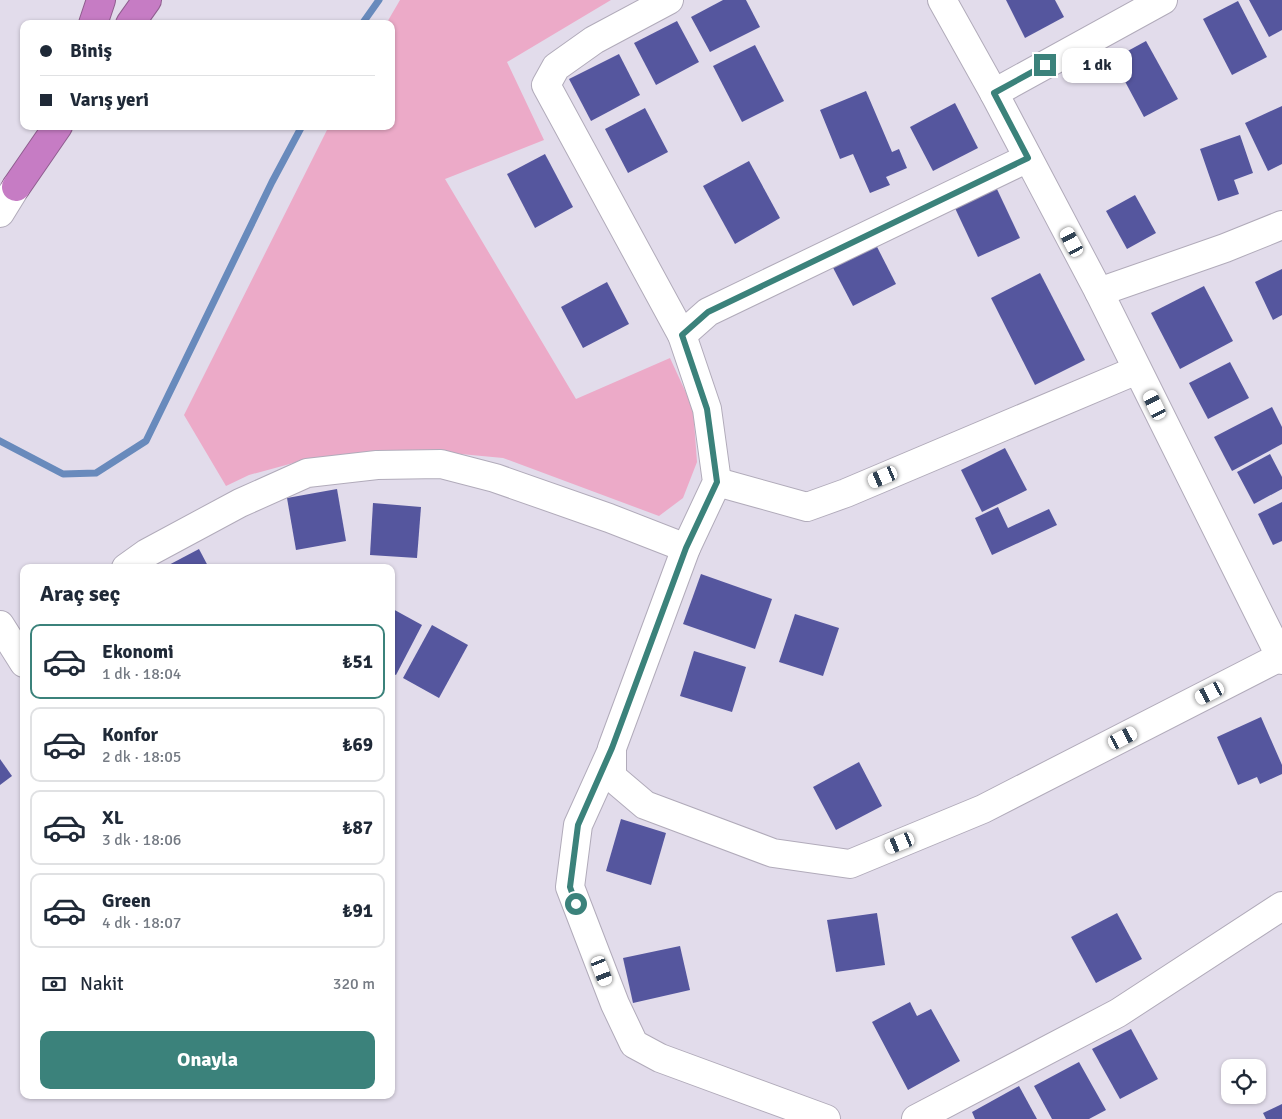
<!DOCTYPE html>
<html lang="tr">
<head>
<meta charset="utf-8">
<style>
  :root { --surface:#fff; --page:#f2f2f3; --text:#1f2937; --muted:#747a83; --line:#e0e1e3; --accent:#3b827b }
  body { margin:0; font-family:Signika,sans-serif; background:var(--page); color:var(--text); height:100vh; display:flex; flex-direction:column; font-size:19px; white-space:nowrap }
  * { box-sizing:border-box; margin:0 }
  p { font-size:16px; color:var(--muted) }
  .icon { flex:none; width:28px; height:28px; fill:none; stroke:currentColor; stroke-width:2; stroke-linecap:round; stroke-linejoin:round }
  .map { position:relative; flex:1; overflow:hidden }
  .sheet { position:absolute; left:20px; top:564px; width:375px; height:535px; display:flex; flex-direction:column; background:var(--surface); border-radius:10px; box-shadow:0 1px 4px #0004 }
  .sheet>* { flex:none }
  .top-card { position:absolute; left:20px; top:20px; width:375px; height:110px; border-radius:10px; box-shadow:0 1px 4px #0004; display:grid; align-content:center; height:110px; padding:0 20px; background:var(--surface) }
  .buttons { position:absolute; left:1221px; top:1059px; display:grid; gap:10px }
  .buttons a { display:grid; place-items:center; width:45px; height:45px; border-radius:10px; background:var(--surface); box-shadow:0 1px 4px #0004; font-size:25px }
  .end { position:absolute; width:22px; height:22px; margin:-11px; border:6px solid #3b827b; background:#fff; box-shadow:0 0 0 2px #fff }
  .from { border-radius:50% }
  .bubble { position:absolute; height:35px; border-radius:10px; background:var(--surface); box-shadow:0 1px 4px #0004; font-size:16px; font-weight:700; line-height:35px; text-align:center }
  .car { position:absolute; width:15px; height:30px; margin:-15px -8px; border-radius:6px; box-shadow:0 0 4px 1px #0007; background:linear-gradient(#fff 24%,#345 0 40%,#fff 0 76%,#345 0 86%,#fff 0) }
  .top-card b { display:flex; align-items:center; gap:18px; height:48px; font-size:19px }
  .top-card b+b { border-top:1px solid var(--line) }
  .top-card i { width:12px; height:12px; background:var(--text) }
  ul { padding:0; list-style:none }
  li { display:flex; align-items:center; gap:15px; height:75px; margin:0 10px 8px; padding:0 10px; border:2px solid var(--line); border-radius:10px }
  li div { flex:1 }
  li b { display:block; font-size:19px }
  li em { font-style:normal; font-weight:700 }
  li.selected { border-color:var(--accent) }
  li>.icon { width:45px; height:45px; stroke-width:1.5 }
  h2 { padding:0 20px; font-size:22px; line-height:60px }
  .pay { display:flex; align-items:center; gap:12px; height:55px; padding:0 20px; font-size:19px }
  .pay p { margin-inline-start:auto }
  .button { display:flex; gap:10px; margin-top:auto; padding:10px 20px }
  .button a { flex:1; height:58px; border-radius:10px; background:var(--accent); color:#fff; font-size:20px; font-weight:700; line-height:58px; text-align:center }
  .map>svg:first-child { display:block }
  .green { fill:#ecaac8 }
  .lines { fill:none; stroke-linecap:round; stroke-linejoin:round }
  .stream { stroke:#688abc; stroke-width:7 }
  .building { fill:#55569e }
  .minor-casing { stroke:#b1abba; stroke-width:30 }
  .highway-casing { stroke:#8f5e8f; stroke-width:30 }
  .minor { stroke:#fff; stroke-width:28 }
  .highway { stroke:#c67cc4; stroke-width:28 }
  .route { stroke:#3b827b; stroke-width:6 }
</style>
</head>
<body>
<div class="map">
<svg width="1282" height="1119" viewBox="0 0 1282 1119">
  <rect width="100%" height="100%" fill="#e2dceb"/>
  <path class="green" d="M400,0h211l-104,62 37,78 -99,39 131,220 94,-41 23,50 4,54 -14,36 -24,18 -156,-58 -74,-7 -57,1 -64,7 -59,16 -23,11 -42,-71 145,-289h62v-102h-5z"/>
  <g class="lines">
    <g class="stream">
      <path d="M362,24l17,-24"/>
      <path d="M0,441l63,33 33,-1 50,-32 126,-259 30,-56"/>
    </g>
  </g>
  <g class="building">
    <path d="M723,0h23l14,27 -50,25 -19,-35z"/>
    <path d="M1006,0h49l9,17 -39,21z"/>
    <path d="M1249,0h33v30l-13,7z"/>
    <path d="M1238,1l29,56 -35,18 -29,-56z"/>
    <path d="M677,21l22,41 -43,23 -22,-42z"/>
    <path d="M1146,41l32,58 -34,18 -31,-58z"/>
    <path d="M755,45l29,56 -42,21 -29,-56z"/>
    <path d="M619,54l21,41 -49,26 -22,-42z"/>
    <path d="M866,91l26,61 7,-3 8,19 -21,9 4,8 -20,8 -17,-39 -13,5 -20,-49z"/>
    <path d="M955,103l23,45 -45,23 -23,-44z"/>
    <path d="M1282,106v58l-14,7 -23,-48z"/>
    <path d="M645,108l23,44 -40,21 -23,-44z"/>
    <path d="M1240,135l13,38 -19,7 5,14 -21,7 -18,-52z"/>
    <path d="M545,154l28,53 -38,21 -28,-54z"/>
    <path d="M749,161l31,57 -45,26 -32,-58z"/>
    <path d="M996,187l24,51 -42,19 -24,-51z"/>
    <path d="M1135,195l21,38 -29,16 -21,-38z"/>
    <path d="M873,239l23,45 -43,22 -23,-44z"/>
    <path d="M1282,269v46l-9,5 -18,-38z"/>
    <path d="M1040,273l45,87 -50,25 -44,-87z"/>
    <path d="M607,282l22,42 -46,24 -22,-41z"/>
    <path d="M1204,286l29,55 -53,28 -29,-56z"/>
    <path d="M1230,362l19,36 -41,21 -19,-36z"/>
    <path d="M1272,407l10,20v17l-50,27 -18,-34z"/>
    <path d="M1005,448l22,42 -45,22 -21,-42z"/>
    <path d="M1270,454l12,23v12l-28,15 -17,-32z"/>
    <path d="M337,489l9,52 -50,9 -9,-52z"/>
    <path d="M1282,502v39l-9,4 -15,-31z"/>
    <path d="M373,503l48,4 -4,51 -47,-3z"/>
    <path d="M998,507l10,21 41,-19 8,16 -65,30 -17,-37z"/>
    <path d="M199,549l10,19h-46z"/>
    <path d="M701,574l71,25 -17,50 -72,-25z"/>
    <path d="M391,608l31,17 -26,50 -5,-2z"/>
    <path d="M795,614l44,14 -16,48 -44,-14z"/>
    <path d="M432,625l36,20 -29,53 -36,-20z"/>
    <path d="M694,651l52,16 -14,45 -52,-16z"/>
    <path d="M1261,717l21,48v9l-22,10 -3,-7 -19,8 -21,-48z"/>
    <path d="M0,759l12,17 -12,9z"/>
    <path d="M859,762l23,44 -46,24 -23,-43z"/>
    <path d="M621,819l45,14 -15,52 -45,-14z"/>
    <path d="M877,913l8,52 -49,7 -9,-52z"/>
    <path d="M1117,913l25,46 -46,24 -25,-46z"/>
    <path d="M680,946l10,44 -57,13 -10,-45z"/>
    <path d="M910,1002l7,14 14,-7 29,52 -52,29 -36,-68z"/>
    <path d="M1131,1029l27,50 -38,20 -28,-50z"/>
    <path d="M1079,1062l27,48 -17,9h-37l-18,-33z"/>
    <path d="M1019,1086l18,33h-62l-3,-7z"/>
    <path d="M1282,1104v15h-16l-3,-6z"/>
  </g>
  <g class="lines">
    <g class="minor-casing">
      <g id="minor">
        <path d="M669,0l-75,40 -38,27 -10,18 136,250 25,74 10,73 -31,66 -74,200v29l33,28 128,48 77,11 133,-55 297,-152"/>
        <path d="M942,0l52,93 105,199 183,368"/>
        <path d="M994,93l169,-93"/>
        <path d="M0,213l16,-26"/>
        <path d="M1099,292l126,-44 57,-23"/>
        <path d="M682,335l26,-23 320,-154"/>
        <path d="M717,482l90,25 39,-14 291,-123"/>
        <path d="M126,568l21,-15 93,-50 67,-30 70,-8 64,-1 54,14 114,40 77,30"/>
        <path d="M0,625l24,38"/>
        <path d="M611,752l-33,73 -8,62 45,117 19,40 26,14 166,61"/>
        <path d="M916,1119l202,-106 164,-107"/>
      </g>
    </g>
    <g class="highway-casing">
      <g id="highway">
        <path d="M93,24l8,-24"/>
        <path d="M130,24l17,-24"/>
        <path d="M16,187l42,-61"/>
      </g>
    </g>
    <use href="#minor" class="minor"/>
    <use href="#highway" class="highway"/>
  </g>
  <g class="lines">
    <path class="route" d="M576,904l-6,-17 8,-62 34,-77 74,-200 31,-66 -10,-73 -25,-74 26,-23 320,-154 -34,-65 51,-28"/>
  </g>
</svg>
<div class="buttons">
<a><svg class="icon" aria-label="locate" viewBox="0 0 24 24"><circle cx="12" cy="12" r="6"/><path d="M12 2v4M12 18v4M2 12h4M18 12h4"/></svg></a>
</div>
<i class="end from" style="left:576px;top:904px"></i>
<i class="end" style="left:1045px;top:65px"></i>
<div class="bubble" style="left:1062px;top:48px;width:70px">1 dk</div>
<i class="car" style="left:1072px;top:242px;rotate:332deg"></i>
<i class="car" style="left:1155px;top:405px;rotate:334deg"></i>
<i class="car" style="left:883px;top:477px;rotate:247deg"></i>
<i class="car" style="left:1210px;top:693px;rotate:243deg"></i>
<i class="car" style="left:1123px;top:738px;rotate:63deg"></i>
<i class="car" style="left:900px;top:843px;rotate:248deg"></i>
<i class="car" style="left:602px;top:971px;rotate:159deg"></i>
<div class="top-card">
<b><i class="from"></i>Biniş</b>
<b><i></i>Varış yeri</b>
</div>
<section class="sheet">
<h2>Araç seç</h2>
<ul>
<li class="selected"><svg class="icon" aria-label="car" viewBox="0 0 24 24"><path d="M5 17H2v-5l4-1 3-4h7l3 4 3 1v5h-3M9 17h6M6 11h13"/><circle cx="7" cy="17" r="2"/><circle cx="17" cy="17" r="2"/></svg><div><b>Ekonomi</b><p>1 dk · 18:04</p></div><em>₺51</em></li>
<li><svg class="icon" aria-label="car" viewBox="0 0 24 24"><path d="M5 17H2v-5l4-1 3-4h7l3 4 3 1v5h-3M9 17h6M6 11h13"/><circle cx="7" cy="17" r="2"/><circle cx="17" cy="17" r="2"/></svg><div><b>Konfor</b><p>2 dk · 18:05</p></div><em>₺69</em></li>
<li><svg class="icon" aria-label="car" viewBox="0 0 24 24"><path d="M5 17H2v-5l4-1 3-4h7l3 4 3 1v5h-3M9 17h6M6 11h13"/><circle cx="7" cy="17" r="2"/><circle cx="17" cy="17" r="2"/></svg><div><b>XL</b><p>3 dk · 18:06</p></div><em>₺87</em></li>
<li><svg class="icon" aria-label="car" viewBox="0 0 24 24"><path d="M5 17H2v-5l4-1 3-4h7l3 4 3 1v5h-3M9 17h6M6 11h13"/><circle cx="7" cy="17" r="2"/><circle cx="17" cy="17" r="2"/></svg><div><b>Green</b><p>4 dk · 18:07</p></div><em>₺91</em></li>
</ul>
<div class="pay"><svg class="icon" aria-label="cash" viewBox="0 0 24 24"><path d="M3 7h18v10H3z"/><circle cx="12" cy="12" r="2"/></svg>Nakit<p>320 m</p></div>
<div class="button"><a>Onayla</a></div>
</section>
</div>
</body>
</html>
